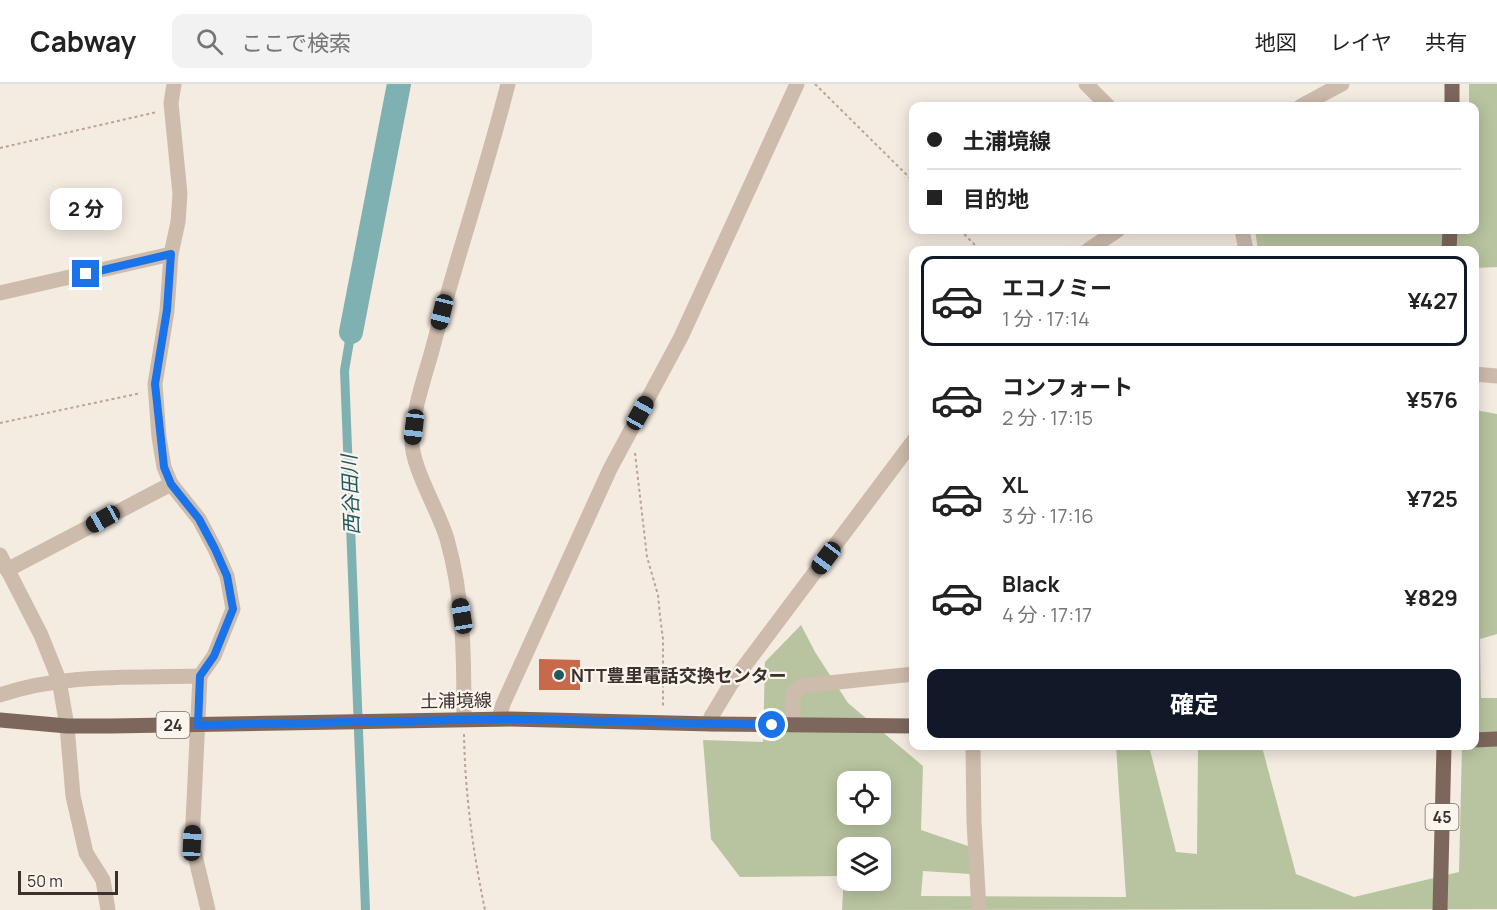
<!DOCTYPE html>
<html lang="ja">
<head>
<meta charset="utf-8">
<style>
  :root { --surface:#fff; --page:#f2f2f2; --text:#222; --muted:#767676; --line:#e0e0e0; --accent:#111827 }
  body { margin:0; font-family:Manrope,"Noto Sans JP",sans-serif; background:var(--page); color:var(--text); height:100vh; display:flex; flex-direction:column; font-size:22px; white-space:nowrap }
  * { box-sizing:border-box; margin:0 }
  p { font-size:20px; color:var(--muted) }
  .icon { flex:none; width:33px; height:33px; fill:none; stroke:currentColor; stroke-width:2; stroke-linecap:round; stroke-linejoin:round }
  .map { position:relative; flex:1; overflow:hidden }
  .panel { position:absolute; left:909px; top:162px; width:570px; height:504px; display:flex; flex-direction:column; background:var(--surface); border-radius:12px; box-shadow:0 3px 15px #0003 }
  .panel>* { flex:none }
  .top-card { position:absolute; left:909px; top:18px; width:570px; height:132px; border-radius:12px; box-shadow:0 3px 15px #0003; display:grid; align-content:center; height:132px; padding:0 18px; background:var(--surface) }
  .buttons { position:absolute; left:837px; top:687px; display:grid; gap:12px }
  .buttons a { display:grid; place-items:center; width:54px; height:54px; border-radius:12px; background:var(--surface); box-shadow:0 3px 15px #0003; font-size:30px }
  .scale { position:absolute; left:18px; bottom:15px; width:100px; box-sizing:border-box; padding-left:6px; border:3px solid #3b302b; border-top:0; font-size:16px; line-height:21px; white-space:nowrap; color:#3b302b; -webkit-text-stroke:4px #fbf5ee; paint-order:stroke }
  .end { position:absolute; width:27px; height:27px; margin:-14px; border:8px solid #1a73e8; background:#fff; box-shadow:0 0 0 3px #fff }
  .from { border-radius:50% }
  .bubble { position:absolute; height:42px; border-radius:12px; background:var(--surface); box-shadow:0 3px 15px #0003; font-size:20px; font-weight:700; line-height:42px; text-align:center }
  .car { position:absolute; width:18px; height:36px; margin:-18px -9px; border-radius:8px; box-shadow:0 0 4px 2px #0007; background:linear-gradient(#222 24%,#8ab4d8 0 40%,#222 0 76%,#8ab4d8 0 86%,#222 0) }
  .top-card b { display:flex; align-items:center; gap:21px; height:57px; font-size:22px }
  .top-card b+b { border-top:2px solid var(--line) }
  .top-card i { width:15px; height:15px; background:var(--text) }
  ul { padding:10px 0 0; list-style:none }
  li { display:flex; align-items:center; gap:18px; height:90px; margin:0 12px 9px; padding:0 6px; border:3px solid transparent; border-radius:12px }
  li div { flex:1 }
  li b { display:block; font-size:22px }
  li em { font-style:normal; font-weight:700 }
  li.selected { border-color:var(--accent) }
  li>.icon { width:54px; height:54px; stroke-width:1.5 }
  .action { display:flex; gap:12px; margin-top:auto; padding:12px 18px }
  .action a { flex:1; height:69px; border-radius:12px; background:var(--accent); color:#fff; font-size:24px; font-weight:700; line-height:69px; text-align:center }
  header { display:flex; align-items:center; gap:36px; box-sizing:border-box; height:84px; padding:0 30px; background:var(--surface); border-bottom:2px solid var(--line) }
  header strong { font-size:28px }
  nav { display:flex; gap:33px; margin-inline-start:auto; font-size:21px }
  .search { width:420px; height:54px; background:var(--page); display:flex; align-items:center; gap:15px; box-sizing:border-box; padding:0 21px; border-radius:12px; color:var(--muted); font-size:22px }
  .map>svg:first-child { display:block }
  .green { fill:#b8c4a0; fill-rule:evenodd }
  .water { fill:#7fb0b2 }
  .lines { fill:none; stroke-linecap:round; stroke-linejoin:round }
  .river { stroke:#7fb0b2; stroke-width:24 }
  .building { fill:#c8694b }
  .path { stroke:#b9a596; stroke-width:2; stroke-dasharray:3 3; stroke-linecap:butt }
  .minor { stroke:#cdbbac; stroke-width:15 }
  .major { stroke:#7d675c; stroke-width:15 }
  .route { stroke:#1a73e8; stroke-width:8 }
  .poi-dot { fill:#1f5a5e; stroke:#fbf5ee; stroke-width:2 }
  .labels { text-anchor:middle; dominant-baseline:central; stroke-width:4.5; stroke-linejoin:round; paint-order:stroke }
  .shield { fill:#fbf5ee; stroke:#756b66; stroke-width:1.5 }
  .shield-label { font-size:16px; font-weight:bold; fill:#3b302b }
  .poi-label { font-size:18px; font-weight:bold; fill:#3b302b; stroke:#fbf5ee; text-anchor:start }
  .street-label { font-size:18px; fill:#3b302b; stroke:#fbf5ee }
  .water-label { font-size:20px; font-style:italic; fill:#1f5a5e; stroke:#fbf5ee }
</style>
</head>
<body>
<header>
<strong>Cabway</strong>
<div class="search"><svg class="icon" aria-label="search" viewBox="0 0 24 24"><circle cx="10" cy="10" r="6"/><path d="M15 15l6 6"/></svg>ここで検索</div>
<nav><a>地図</a><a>レイヤ</a><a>共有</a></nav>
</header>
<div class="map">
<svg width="1497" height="826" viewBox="0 0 1497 826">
  <rect width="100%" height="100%" fill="#f4ebe1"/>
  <g class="green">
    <path d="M1469,0h28v183l-22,1 -1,-18h-216l-3,-20h219v-124h-5z"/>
    <path d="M1475,326l22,4v220l-17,5 1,59h16v211l-655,1 2,-34 -104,1 -29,-38 -8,-99 60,2 2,-80 36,-37 14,27 33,51 75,63 -2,64 50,17 -1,27 -47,-3 -2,25 205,1 -10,-151h33l27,106 21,2 1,-104 64,-3 34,127 58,23 105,-25 3,-126h12zM848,698h32v32h-32zM848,764h32v32h-32z"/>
  </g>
  <path class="water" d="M352,215l9,2 -12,70 21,539h-9l-21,-540z"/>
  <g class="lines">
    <path class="river" d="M351,248l48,-248"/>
  </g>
  <path class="building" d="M539,575l41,1v30h-41z"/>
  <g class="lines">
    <g class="path">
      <path d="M815,0l99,98"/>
      <path d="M0,64l157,-36"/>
      <path d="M960,146l20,20"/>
      <path d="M0,339l141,-30"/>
      <path d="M635,369l12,104 11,38 2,21 3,23v69"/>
      <path d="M464,650c1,60 9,118 21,176"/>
    </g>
    <g class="minor">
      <path d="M174,0l-3,19 9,91 -2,28 -7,32 -4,57 -12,73 4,53 5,30 7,17 28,35 16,30 12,27 6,33 -19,47 -14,20 -8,167 16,67"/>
      <path d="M1086,0l22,22"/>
      <path d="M1301,22l41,-22"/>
      <path d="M1242,146l4,20"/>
      <path d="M1088,166l30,-20"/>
      <path d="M0,209l171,-39"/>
      <path d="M1474,290l23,2"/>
      <path d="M0,471l41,80 18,45 8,46 6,70 13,57 17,27 5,30"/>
      <path d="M7,486l164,-86"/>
      <path d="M0,611c63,-22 133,-17 200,-19"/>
      <path d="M464,635c0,-62 0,-120 -17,-180 -8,-28 -36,-72 -35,-99 1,-33 14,-66 22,-97 23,-87 52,-172 74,-259"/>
      <path d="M499,635l4,-15 107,-235 71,-132 116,-253"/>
      <path d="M712,640l-1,-7 20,-33 183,-244"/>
      <path d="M793,641v-31l7,-8 114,-12"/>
      <path d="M973,662l1,76 5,88"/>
    </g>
    <g class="major">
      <path d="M1452,22v-22"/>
      <path d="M1449,166l1,-20"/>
      <path d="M0,636l67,6h44l399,-7 202,5 202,2"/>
      <path d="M1474,656l23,-1"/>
      <path d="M1440,826l4,-164"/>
    </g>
  </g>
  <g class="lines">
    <path class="route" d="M86,190l85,-20 -4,56 -12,74 9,83 7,17 28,35 16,30 12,27 6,33 -19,47 -14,20 -2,49 312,-6 262,6"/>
  </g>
  <circle class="poi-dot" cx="559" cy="591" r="6"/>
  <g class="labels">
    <g class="shield">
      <rect x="156.5" y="628" width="33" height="26" rx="4.5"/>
      <rect x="1425.5" y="720" width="33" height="26" rx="4.5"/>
    </g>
    <g class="shield-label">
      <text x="173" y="641">24</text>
      <text x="1442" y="733">45</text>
    </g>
    <g class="poi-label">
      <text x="571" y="591">NTT豊里電話交換センター</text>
    </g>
    <g class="street-label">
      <text transform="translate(456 616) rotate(-1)">土浦境線</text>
    </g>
    <g class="water-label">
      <text transform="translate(350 411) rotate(-92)">西谷田川</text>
    </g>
  </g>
</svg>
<div class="buttons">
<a><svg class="icon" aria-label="locate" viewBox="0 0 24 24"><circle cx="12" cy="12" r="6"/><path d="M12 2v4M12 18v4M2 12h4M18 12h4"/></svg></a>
<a><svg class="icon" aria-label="layers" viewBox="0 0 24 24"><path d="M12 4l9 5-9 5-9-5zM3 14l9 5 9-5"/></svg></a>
</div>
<div class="scale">50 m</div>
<i class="end from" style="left:772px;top:641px"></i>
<i class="end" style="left:86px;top:190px"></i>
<div class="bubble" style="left:50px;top:104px;width:72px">2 分</div>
<i class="car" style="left:442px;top:228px;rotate:194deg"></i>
<i class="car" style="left:640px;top:329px;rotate:29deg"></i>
<i class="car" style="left:414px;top:343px;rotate:187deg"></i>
<i class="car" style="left:103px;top:435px;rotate:241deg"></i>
<i class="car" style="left:826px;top:474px;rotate:217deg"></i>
<i class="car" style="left:462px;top:532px;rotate:351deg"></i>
<i class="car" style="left:192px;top:759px;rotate:3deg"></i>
<div class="top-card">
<b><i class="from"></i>土浦境線</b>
<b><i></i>目的地</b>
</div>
<section class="panel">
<ul>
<li class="selected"><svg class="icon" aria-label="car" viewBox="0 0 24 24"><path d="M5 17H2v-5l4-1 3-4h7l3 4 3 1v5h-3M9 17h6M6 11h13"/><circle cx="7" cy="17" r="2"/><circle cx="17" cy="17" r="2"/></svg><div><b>エコノミー</b><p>1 分 · 17:14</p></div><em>¥427</em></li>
<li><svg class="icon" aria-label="car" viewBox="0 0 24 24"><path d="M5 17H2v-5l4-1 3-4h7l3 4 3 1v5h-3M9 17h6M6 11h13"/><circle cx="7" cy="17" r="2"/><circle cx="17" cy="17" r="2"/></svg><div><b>コンフォート</b><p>2 分 · 17:15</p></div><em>¥576</em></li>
<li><svg class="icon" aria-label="car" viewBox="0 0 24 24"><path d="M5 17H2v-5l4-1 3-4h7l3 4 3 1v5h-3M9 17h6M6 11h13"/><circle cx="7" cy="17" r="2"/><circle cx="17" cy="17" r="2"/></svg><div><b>XL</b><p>3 分 · 17:16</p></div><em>¥725</em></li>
<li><svg class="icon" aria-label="car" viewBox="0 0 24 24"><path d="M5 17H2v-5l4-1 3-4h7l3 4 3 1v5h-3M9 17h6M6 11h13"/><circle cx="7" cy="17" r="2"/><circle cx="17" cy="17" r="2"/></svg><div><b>Black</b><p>4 分 · 17:17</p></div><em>¥829</em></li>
</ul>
<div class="action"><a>確定</a></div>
</section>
</div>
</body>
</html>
